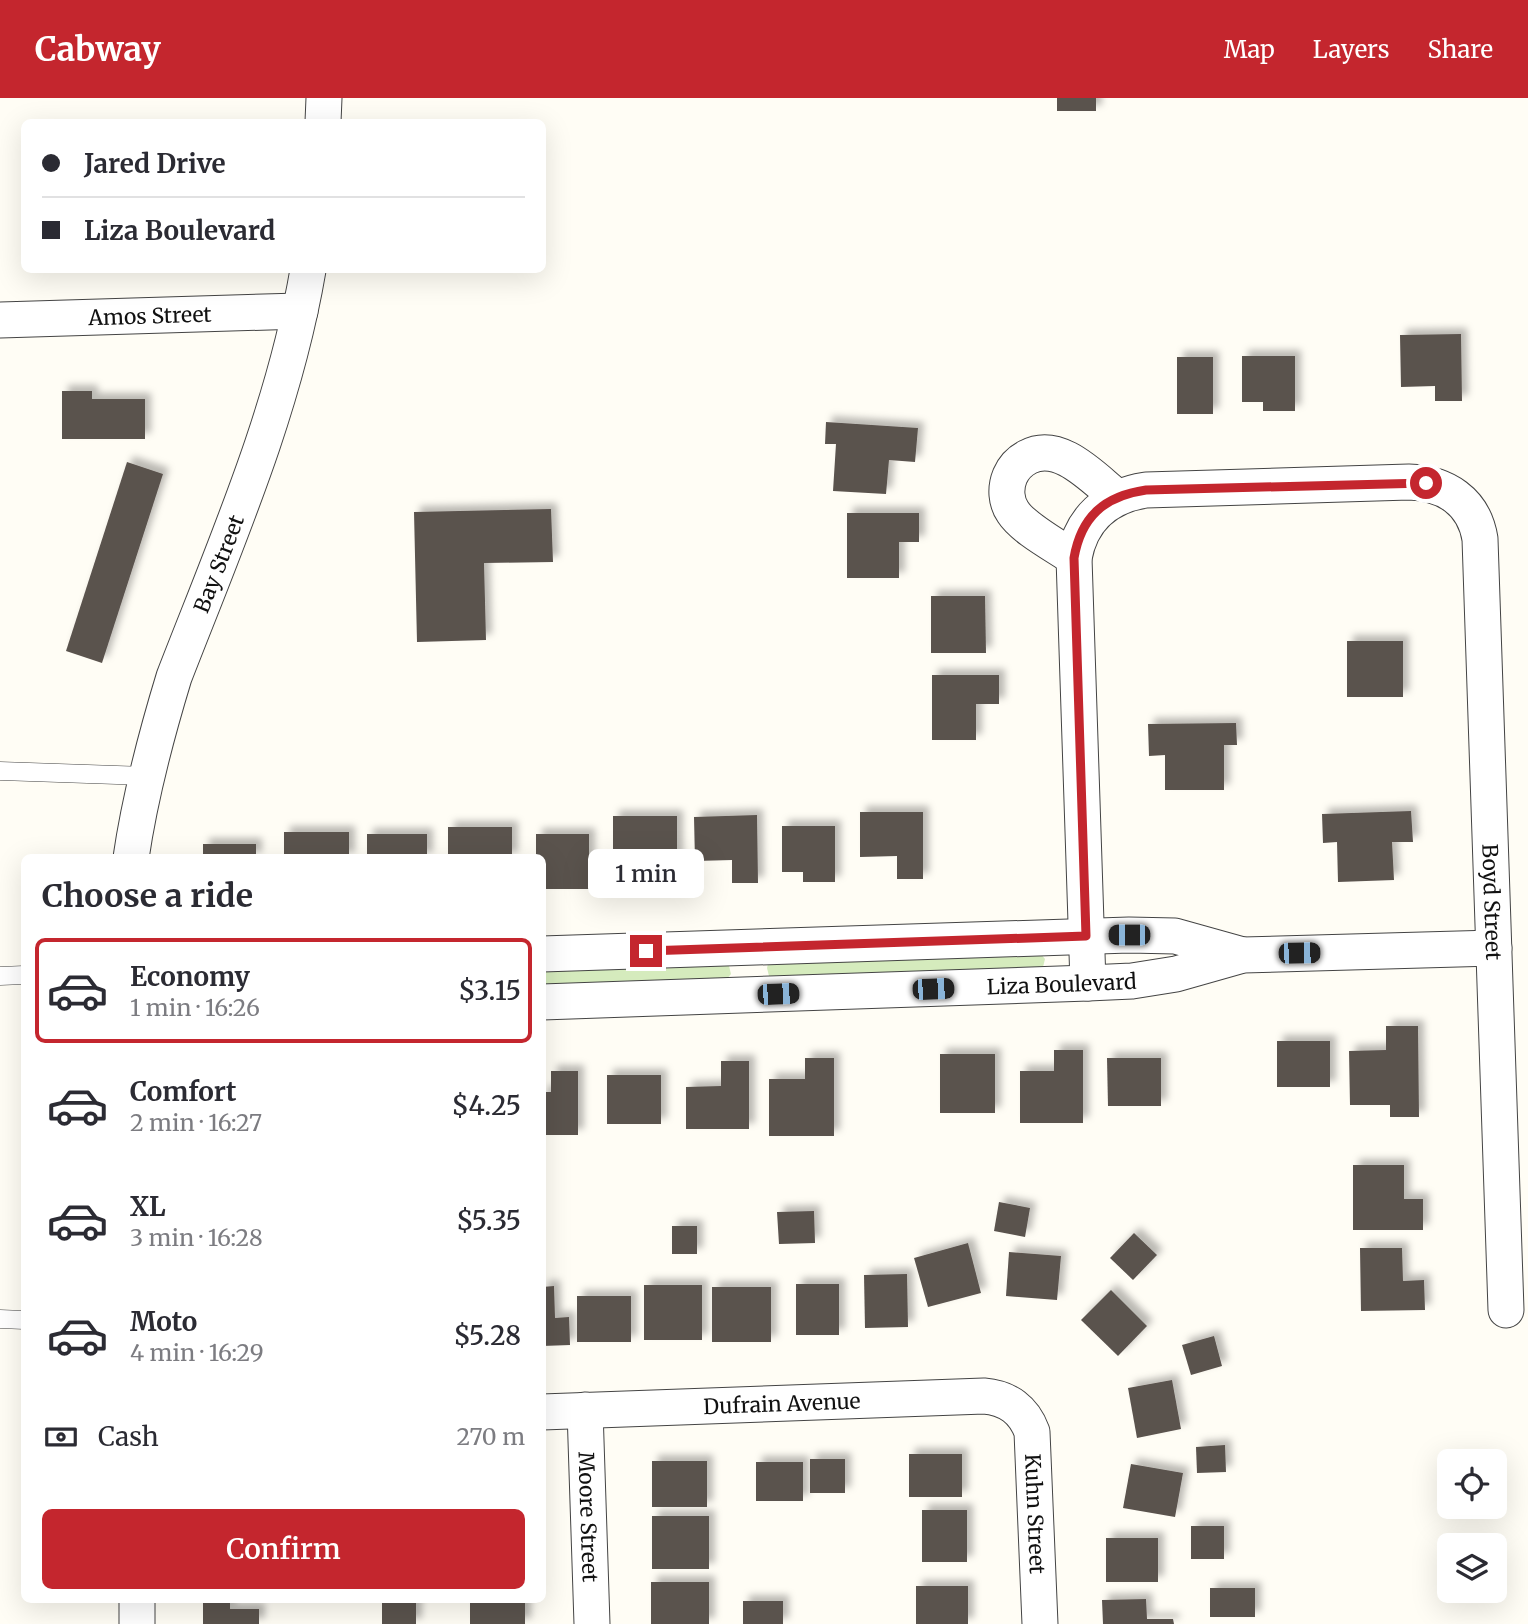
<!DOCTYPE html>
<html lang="en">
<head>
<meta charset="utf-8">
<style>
  :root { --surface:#fff; --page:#f7f7f7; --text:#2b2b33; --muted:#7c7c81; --line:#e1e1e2; --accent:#c4262e }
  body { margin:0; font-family:Merriweather,serif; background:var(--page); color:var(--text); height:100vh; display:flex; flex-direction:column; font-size:26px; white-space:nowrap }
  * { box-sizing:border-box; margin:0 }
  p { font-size:23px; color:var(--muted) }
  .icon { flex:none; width:38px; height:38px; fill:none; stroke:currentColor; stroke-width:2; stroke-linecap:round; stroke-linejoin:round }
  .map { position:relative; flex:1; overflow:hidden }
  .panel { position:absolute; left:21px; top:756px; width:525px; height:749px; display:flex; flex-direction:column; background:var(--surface); border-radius:10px; box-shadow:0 7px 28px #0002 }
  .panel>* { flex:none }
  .banner { position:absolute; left:21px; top:21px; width:525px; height:154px; border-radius:10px; box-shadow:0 7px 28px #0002; display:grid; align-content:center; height:154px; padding:0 21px; background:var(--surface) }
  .fabs { position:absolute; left:1437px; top:1351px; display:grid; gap:14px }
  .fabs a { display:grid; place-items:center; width:70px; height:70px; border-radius:10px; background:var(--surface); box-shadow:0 7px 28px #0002; font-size:35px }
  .end { position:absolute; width:32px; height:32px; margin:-16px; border:9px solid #c4262e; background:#fff; box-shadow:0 0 0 4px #fff }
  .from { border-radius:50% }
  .bubble { position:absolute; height:49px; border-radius:10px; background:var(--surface); box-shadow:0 7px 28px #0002; font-size:23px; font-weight:600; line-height:49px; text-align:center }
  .car { position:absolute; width:21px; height:42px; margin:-21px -10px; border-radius:9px; box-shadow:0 0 5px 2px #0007; background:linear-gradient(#222 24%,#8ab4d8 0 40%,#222 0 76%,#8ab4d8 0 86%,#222 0) }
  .banner b { display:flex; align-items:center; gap:24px; height:66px; font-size:26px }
  .banner b+b { border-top:2px solid var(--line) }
  .banner i { width:18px; height:18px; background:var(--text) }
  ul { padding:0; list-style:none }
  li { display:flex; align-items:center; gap:21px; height:105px; margin:0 14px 10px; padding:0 7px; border:4px solid transparent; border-radius:10px }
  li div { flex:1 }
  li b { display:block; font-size:26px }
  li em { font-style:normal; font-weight:600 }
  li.on { border-color:var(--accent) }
  li>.icon { width:63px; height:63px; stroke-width:1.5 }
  h2 { padding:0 21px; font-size:32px; line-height:84px }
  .pay { display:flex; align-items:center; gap:18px; height:77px; padding:0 21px; font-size:26px }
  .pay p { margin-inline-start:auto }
  .primary-button { display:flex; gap:14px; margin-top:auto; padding:14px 21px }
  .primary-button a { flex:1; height:80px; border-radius:10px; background:var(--accent); color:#fff; font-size:28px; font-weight:600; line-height:80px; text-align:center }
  header { display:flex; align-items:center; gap:42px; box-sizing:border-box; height:98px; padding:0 35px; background:var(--accent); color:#fff }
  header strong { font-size:33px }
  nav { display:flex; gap:38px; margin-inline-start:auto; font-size:24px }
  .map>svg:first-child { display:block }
  .green { fill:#d5ebbd }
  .building { fill:#5a524d; filter:url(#shadow) }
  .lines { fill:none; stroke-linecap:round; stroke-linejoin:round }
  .lane-casing { stroke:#444; stroke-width:19 }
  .street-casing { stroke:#444; stroke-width:37 }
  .lane { stroke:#fff; stroke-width:18 }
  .street { stroke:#fff; stroke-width:35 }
  .route { stroke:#c4262e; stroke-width:9 }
  .labels { text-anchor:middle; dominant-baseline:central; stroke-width:7; stroke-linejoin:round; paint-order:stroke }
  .street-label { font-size:21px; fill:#111; stroke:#fff }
</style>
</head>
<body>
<header>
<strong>Cabway</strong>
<nav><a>Map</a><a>Layers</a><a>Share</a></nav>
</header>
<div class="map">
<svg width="1528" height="1526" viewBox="0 0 1528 1526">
  <defs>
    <filter id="shadow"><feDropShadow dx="6" dy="-6" stdDeviation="3.5" flood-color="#0004"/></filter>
  </defs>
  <rect width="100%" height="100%" fill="#fffdf5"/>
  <g class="green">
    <path d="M1040,855l5,6 -2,8 -271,11 -3,-2 -2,-8 1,-4z"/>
    <path d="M726,865l3,3 2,8 -5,6 -183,7 -1,-19z"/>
  </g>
  <g class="building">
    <rect x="1057" y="0" width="39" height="13"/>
    <path d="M1461,236l1,67h-27v-15l-34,1 -1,-52z"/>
    <path d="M1242,258h53v55h-32v-9h-21z"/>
    <rect x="1177" y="259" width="36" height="57"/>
    <path d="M62,293h30v8h53v40h-83z"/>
    <path d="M826,324l92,6 -3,34 -26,-2 -3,34 -53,-3 3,-47h-11z"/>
    <path d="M127,364l36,12 -61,189 -36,-12z"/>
    <path d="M551,411l2,53 -69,1 2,77 -69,2 -3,-130z"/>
    <path d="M847,415h72v29h-20v36h-52z"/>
    <path d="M931,498h54l1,57h-55z"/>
    <rect x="1347" y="543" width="56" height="56"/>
    <path d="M932,577h67v29h-23v36h-44z"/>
    <path d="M1236,625l1,22h-13v45h-59v-35l-16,1 -1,-32z"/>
    <path d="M1411,713l2,31h-21l2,38 -56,2 -1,-40 -14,1 -1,-29z"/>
    <path d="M860,714h63v67h-26v-23l-37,1z"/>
    <path d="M757,717l1,68h-26v-23l-37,1 -1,-44z"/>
    <path d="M613,718h64v71h-29v-19h-35z"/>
    <path d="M782,728h53v56h-32v-10h-21z"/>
    <rect x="448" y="729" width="64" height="31"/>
    <rect x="284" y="734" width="65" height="26"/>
    <rect x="367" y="736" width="60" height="24"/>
    <path d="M536,736h53v55h-47v-31h-6z"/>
    <rect x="203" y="746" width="53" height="14"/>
    <path d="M1386,928h32l1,91h-29v-12h-40l-1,-54 37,-1z"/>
    <rect x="1277" y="943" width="53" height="46"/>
    <path d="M1054,952h29v73h-63v-52h34z"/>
    <rect x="940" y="956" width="55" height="59"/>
    <path d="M805,960h29v78h-65v-57h36z"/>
    <path d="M1107,960h54v48h-53z"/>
    <path d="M721,963h28v68h-63v-42l35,-1z"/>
    <path d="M551,973h27v64h-36v-43h9z"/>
    <rect x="607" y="977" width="54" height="49"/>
    <path d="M1353,1067h51v34h19v31h-70z"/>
    <path d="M999,1104l31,6 -5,29 -31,-6z"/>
    <path d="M814,1113l1,32 -36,1 -2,-32z"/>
    <rect x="672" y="1128" width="25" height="28"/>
    <path d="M1134,1135l23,22 -24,25 -23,-22z"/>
    <path d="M968,1145l13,50 -53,14 -14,-49z"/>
    <path d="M1360,1150h42l1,33 21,-1 1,30 -64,1z"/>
    <path d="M1009,1154l52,4 -4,44 -51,-4z"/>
    <path d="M907,1176l1,53 -43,1 -1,-53z"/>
    <rect x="796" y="1186" width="43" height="51"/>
    <rect x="644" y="1187" width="58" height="55"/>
    <path d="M554,1188l1,32 14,-1 1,28 -28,1v-59z"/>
    <rect x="712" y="1189" width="59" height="55"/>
    <path d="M1111,1192l36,36 -29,30 -37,-36z"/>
    <rect x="577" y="1198" width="54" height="46"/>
    <path d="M1214,1238l8,30 -31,9 -9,-30z"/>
    <path d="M1172,1282l9,49 -44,9 -9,-50z"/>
    <path d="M1225,1347l1,27 -29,1 -1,-26z"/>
    <rect x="909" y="1356" width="53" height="43"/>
    <rect x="810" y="1361" width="35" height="34"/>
    <rect x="652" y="1363" width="55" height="46"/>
    <rect x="756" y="1364" width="47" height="39"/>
    <path d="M1131,1366l52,9 -8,44 -52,-9z"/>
    <rect x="922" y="1412" width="45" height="52"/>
    <rect x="652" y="1418" width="57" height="53"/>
    <rect x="1191" y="1428" width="33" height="33"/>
    <rect x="1106" y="1440" width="52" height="44"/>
    <rect x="651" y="1484" width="58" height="42"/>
    <rect x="916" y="1488" width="52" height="38"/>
    <rect x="1210" y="1490" width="45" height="29"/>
    <path d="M1146,1501l1,20h26l1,5h-71l-1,-24z"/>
    <path d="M203,1502h27v9h29v15h-56z"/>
    <rect x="382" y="1502" width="34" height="24"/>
    <rect x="470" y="1502" width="55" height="24"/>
    <rect x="743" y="1503" width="40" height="23"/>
  </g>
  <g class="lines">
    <g class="lane-casing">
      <g id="lane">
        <path d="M0,673l146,5"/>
        <path d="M0,878l24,-1"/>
        <path d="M0,1221l24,1"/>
      </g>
    </g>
    <g class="street-casing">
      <g id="street">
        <path d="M323,24l1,-24"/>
        <path id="s1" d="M0,222l300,-9"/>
        <path d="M1074,460c-17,-12 -50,-29 -61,-46 -7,-10 -8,-24 -3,-36 4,-9 10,-15 18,-19 32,-17 66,22 89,40"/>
        <path id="s2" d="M131,760c9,-62 25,-122 43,-181 52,-134 110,-266 134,-407"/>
        <path d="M542,856l587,-19 46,1 68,19"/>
        <path id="s3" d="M1088,885l-14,-425c7,-39 32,-62 72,-68l263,-8c36,1 65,19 71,57l26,771"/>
        <path id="s4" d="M542,904l546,-19 44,-2 44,-7 67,-19 251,-7"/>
        <path id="s5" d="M585,1312l7,214"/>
        <path id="s6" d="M542,1314l442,-16c24,2 40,14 48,36l8,192"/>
        <path d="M137,1502v24"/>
      </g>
    </g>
    <use href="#lane" class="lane"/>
    <use href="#street" class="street"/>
  </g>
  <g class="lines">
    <path class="route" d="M646,853l440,-15 -12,-378c7,-41 30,-62 72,-68l280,-7"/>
  </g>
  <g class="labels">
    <g class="street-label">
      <text stroke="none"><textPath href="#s1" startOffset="150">Amos Street</textPath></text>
      <text stroke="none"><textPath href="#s2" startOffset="308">Bay Street</textPath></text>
      <text stroke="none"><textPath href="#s3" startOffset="1258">Boyd Street</textPath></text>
      <text stroke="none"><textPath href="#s4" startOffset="520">Liza Boulevard</textPath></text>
      <text stroke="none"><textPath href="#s6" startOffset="240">Dufrain Avenue</textPath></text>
      <text stroke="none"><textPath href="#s6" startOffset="588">Kuhn Street</textPath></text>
      <text stroke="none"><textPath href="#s5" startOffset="107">Moore Street</textPath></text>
    </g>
  </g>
</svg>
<div class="fabs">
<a><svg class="icon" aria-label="locate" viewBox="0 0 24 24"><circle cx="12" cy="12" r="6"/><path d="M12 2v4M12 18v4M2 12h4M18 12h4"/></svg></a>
<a><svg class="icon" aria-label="layers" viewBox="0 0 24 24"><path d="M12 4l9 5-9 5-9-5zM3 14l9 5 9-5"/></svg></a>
</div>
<i class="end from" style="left:1426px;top:385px"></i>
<i class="end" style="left:646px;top:853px"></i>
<div class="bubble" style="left:588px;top:751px;width:116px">1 min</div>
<i class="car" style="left:1129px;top:837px;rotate:270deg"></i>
<i class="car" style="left:1299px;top:855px;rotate:89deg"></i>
<i class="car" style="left:933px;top:891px;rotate:88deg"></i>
<i class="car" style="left:778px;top:896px;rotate:88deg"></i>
<div class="banner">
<b><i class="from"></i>Jared Drive</b>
<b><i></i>Liza Boulevard</b>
</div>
<section class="panel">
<h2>Choose a ride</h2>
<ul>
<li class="on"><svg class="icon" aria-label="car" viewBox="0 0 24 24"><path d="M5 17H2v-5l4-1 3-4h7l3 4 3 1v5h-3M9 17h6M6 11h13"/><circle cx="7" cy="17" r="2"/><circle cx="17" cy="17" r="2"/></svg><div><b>Economy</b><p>1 min · 16:26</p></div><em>$3.15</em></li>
<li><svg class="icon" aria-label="car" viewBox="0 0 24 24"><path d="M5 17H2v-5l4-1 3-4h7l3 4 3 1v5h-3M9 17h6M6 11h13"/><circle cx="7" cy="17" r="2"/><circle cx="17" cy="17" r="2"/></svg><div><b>Comfort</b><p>2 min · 16:27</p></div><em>$4.25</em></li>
<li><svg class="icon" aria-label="car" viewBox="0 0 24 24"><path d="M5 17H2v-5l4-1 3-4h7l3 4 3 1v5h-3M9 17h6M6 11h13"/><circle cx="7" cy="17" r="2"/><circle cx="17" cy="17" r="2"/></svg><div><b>XL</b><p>3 min · 16:28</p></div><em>$5.35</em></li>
<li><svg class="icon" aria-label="car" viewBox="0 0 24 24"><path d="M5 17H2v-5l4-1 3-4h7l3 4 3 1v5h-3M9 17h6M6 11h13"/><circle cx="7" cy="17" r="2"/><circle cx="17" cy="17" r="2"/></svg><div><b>Moto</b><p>4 min · 16:29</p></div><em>$5.28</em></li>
</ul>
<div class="pay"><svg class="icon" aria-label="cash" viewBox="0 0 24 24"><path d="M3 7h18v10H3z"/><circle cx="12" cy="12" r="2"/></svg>Cash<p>270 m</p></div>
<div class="primary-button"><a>Confirm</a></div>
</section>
</div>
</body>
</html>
